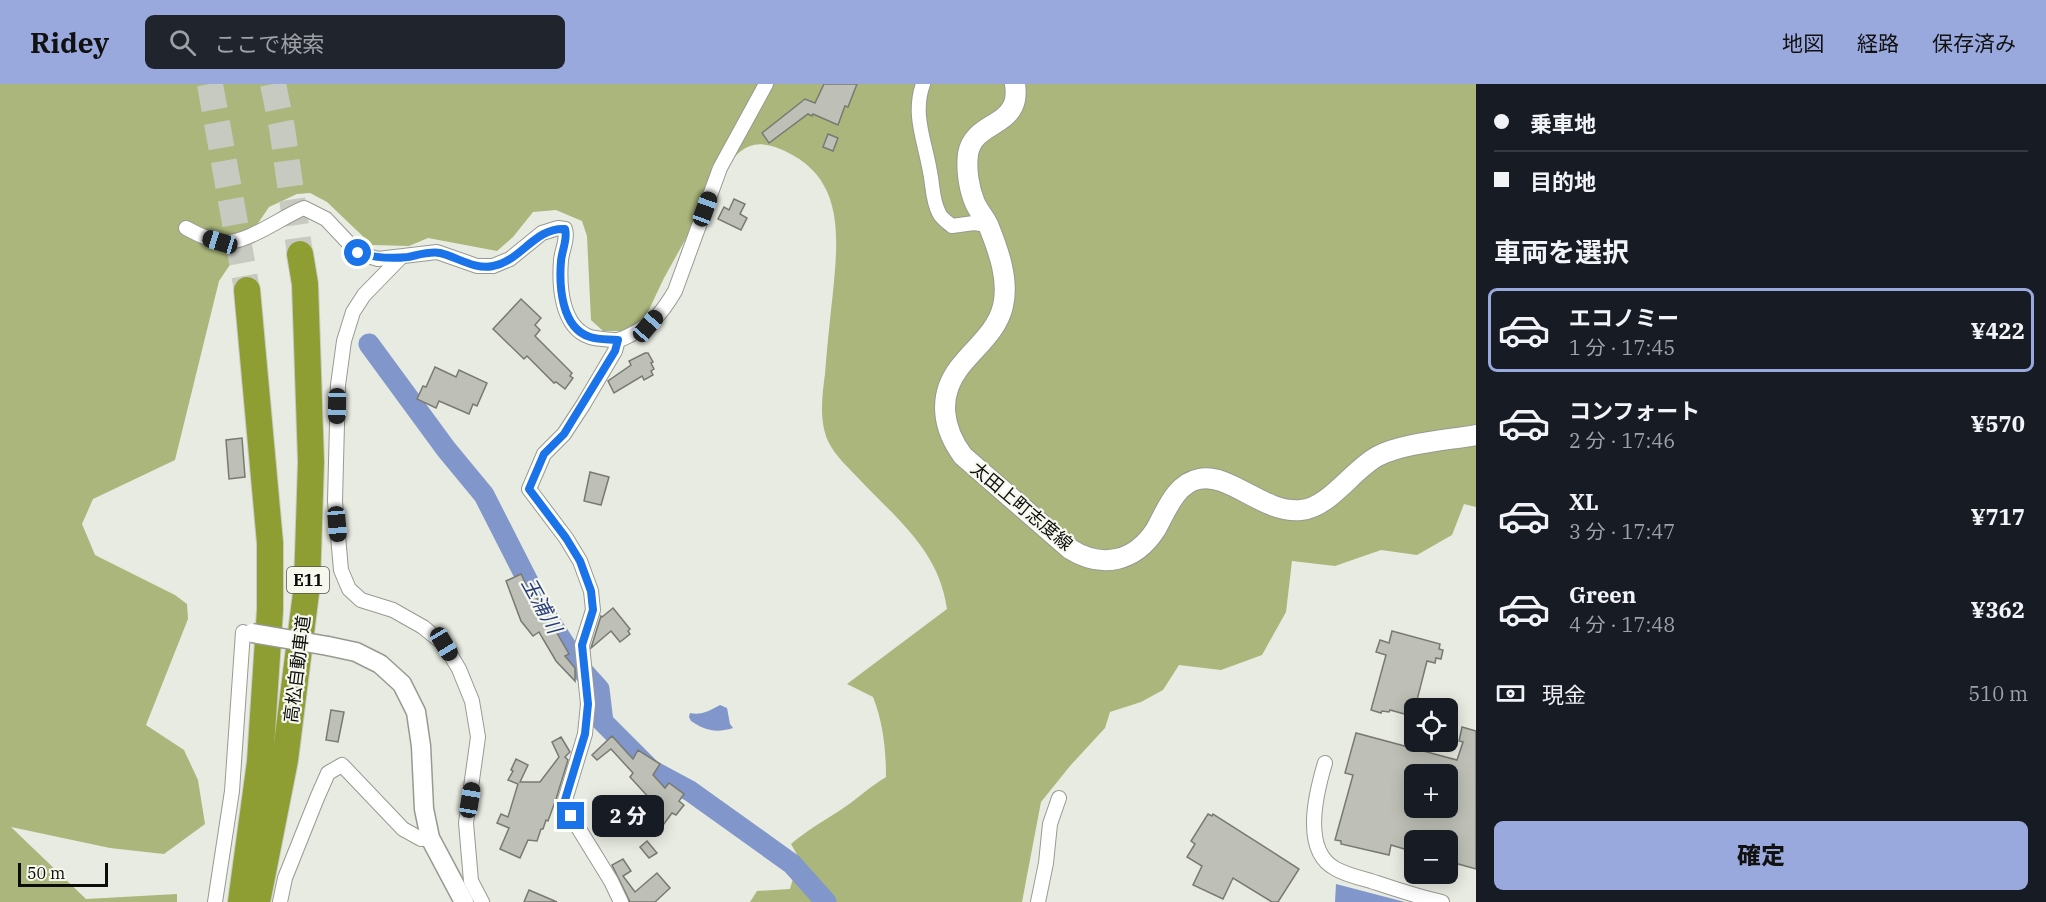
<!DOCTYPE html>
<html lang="ja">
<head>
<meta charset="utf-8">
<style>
  :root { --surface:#171b24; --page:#20242c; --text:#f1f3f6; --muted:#9ea1a6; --line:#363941; --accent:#9aa9dd }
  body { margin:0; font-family:"IBM Plex Serif","Noto Sans JP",serif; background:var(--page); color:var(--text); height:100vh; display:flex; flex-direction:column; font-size:22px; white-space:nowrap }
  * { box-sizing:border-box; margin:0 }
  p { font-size:20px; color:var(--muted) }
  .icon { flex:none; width:33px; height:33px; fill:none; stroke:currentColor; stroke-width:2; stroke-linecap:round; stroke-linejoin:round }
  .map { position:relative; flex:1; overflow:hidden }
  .drawer { display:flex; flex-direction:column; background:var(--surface); width:570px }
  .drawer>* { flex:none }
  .hud { display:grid; align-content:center; height:132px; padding:0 18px; background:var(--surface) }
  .tools { position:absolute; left:1404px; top:614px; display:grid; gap:12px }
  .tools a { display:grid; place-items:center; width:54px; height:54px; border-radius:9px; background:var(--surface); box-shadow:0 3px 15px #0003; font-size:30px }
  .scale { position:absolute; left:18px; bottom:15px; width:90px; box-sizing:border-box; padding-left:6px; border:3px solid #0c0d0a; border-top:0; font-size:16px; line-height:21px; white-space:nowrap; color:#0c0d0a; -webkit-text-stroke:4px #f6f8ee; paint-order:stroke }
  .end { position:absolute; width:27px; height:27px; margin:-14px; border:8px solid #1a73e8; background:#fff; box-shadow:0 0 0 3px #fff }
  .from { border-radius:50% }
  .bubble { position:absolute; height:42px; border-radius:9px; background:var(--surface); box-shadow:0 3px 15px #0003; font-size:20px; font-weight:800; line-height:42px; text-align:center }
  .car { position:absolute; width:18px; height:36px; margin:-18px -9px; border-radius:8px; box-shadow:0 0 4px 2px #0007; background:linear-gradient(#222 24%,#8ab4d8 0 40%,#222 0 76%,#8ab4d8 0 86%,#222 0) }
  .hud b { display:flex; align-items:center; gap:21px; height:57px; font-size:22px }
  .hud b+b { border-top:2px solid var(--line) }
  .hud i { width:15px; height:15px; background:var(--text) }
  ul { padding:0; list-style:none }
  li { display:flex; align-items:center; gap:18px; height:84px; margin:0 12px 9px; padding:0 6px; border:3px solid transparent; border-radius:9px }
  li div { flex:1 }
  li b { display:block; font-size:22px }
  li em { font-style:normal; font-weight:800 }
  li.current { border-color:var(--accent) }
  li>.icon { width:54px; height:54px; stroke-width:1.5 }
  h2 { padding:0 18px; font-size:27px; line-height:72px }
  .pay { display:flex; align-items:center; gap:15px; height:66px; padding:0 18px; font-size:22px }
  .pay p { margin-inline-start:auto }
  .cta { display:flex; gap:12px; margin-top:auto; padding:12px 18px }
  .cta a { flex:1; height:69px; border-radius:9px; background:var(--accent); color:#111; font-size:24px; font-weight:800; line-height:69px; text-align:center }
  header { display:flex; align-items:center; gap:36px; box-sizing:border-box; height:84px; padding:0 30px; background:var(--accent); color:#111 }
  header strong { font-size:28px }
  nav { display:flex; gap:33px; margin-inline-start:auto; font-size:21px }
  .search { width:420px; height:54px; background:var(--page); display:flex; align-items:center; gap:15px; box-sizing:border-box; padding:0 21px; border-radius:9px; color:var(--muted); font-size:22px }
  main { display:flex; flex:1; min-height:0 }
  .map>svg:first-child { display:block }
  .forest { fill:#aab67b }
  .water { fill:#8196ca }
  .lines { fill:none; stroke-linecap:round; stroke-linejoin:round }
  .river { stroke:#8196ca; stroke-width:21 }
  .building { fill:#bec0b7; stroke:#787a72; stroke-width:1.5; fill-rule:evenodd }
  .motorway-tunnel { stroke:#c7cac1; stroke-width:26; stroke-dasharray:26 13; stroke-linecap:butt }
  .minor-casing { stroke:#989a91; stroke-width:16 }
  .tertiary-casing { stroke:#989a91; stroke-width:21 }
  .secondary-casing { stroke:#989a91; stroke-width:22 }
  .motorway-casing { stroke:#cacac9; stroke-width:28 }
  .minor { stroke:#fff; stroke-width:14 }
  .tertiary { stroke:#fff; stroke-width:18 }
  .secondary { stroke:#fff; stroke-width:20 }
  .motorway { stroke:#8e9e32; stroke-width:26 }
  .tertiary-bridge-casing { stroke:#989a91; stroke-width:21; stroke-linecap:butt }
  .tertiary-bridge { stroke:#fff; stroke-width:18 }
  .route { stroke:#1a73e8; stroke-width:8 }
  .labels { text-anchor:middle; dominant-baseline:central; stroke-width:4.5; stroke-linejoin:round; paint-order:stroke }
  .shield { fill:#f6f8ee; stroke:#52544e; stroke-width:1.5 }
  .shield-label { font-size:16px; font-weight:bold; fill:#0c0d0a }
  .street-label { font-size:18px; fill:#0c0d0a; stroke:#f6f8ee }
  .water-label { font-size:20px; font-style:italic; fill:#293e7e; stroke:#f6f8ee }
</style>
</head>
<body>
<header>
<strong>Ridey</strong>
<div class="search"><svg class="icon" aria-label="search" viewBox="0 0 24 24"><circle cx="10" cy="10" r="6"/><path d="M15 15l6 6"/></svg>ここで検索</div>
<nav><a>地図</a><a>経路</a><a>保存済み</a></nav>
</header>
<main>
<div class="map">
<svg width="1476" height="818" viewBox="0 0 1476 818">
  <rect width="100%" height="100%" fill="#e8ebe1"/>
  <path class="forest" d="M0,0h1476v423l-12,-3 -12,31 -35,20 -36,-5 -46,16 -43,-5 -6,51 -24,43 -41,15 -42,-5 -16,25 -22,12 -31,10 -5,16 -35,38 -29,36 -19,100h-272l7,-11 33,-2 9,-31 -8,-14c15,-13 31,-22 48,-33 16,-10 30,-24 47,-34 0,-27 -3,-55 -13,-80l-26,-13 100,-75c-8,-58 -49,-89 -87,-129 -11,-12 -25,-24 -32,-39 -9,-20 -6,-45 -3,-67 2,-27 5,-55 8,-82 6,-61 11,-120 -58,-145 -25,-8 -35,3 -50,21l-61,110 -18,38 -8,9 -18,6h-17l-12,-11 -4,-84 -5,-15 -26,-11 -23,2 -20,25 -16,14 -69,-13 -19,8 -37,-1 -45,-43 -17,-9 -13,1 -28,13 -50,74 -44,179 -82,39 -11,25 13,31 80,40 12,9 1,15 -42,106 38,25 14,30 7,44 -41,30 -54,-6 -99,-21 75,72 91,-5v8h-177z"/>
  <g class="water">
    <path d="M720,621l7,3 3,16 3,4c-17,5 -27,3 -42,-7l-2,-4 1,-4c11,3 21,-3 30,-8z"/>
    <path d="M1336,800l69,18h-70z"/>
  </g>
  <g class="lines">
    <path class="river" d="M369,260l77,105 38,46 59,116 37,57 19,21 4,33 48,48 39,21 102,73 34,38"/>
  </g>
  <g class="building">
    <path d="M824,0h33l-9,23 -3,-1 -7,19 -25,-11 -1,2 -4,-2 -39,29 -7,-10 43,-34 10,4z"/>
    <path d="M828,50l10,4 -5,13 -10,-4z"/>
    <path d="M734,115l11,5 -5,10 7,4 -6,12 -23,-11 6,-12 5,3z"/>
    <path d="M521,215l20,19 -6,7 5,5 -5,6 37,37 -2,3 3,2 -8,11 -9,-7 -2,1 -27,-27 -3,3 -31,-30z"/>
    <path d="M645,269h3l5,9 -2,1 3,6 -3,2 2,4 -9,5 -2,-4 -28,17 -6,-12 23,-16 -2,-4z"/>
    <path d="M435,283l21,10 3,-7 28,13 -10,23 -4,-2 -4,10 -30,-13 -3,7 -19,-9 6,-13 3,1z"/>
    <path d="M242,354l3,39 -16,2 -3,-39z"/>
    <path d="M590,388l19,5 -8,28 -17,-4z"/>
    <path d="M521,490l11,23 3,-2 34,59 -4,2 10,12v13l-19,-20 -17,-29 -6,4 -12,-15 -15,-40z"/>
    <path d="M613,524l17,21 -2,2 2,3 -10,8 -9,-11 -20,17 10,-32 1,1z"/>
    <path d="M1392,547l48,13 -1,5 4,1 -2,9 -5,-1 -1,5 -8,-2 -11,43 -5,-1 -3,12 -18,-5 -1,2 -7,-1 -1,2 -10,-3 15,-55 -10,-3 4,-12 9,3z"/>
    <path d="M331,626l13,2 -6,30 -12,-2z"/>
    <path d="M1462,643l14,4v138l-18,-5 -1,2 -9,-2v-24h-34v12l-23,-7 -2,10 -48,-11v-3l-6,-1 18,-65 -8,-2 11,-40 101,27 6,-18 -4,-1zM1414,690h34v33h-34z"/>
    <path d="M612,652l21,23 5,-9 22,14 -7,11 12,13 4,-5 15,11 -5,7 5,4 -8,10 -4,-2 -11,15 -19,-14 10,-13 -22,-24 3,-4 -22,-24 -14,11 -5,-5z"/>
    <path d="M561,653l9,15 -5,5 3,3 -12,39 -8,22 -2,-1 -3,9h-2l-4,12 -9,-1 -8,18 -20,-9 9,-21 -12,-5 4,-9 7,3 10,-33 -10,-4 5,-9 -2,-1 5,-11 12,6 -8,17h20l19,-25 -7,-15z"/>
    <path d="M1208,730l4,2 1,-2 86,55 -21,33h-6l-39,-24 -10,21 -30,-14 9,-19 -15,-9 8,-13 -4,-3z"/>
    <path d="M647,757l10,12 -8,5 -9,-11z"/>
    <path d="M623,775l8,12 -8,5 12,16 22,-19 13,15 -15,14h-25l-18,-37z"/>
    <path d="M529,806l28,12h-33z"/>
  </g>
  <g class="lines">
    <g class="motorway-tunnel">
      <path d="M210,0l37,206"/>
      <path d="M273,0l9,44 18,126"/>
    </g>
    <g class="minor-casing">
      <g id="minor">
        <path d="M923,0c-11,31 2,57 7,88 3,13 2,28 9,41 2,5 8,9 13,13l22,-3 14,2"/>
        <path d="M186,144c11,6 23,12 35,14 25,3 60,-25 83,-34l22,11 32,34 20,6 59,-7 40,14h16l17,-7 32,-26 16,-5 7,1c3,10 -3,21 -4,31 -2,25 0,67 29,77 7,2 15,2 23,3 6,1 11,-2 17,-5 23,-11 32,-22 45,-44l45,-123 46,-84"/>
        <path d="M400,174l-36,37 -11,17 -9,29 -6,44 -3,116 6,69 8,19 12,11 32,10 30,17 21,17 15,25 13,32 6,36 -12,86 5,58 11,21"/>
        <path d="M618,256l-3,11 -32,54 -19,29 -20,20 -15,35 37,49 14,23 11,30 2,19 -11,35 6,59 -3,30 -20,66 6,16 40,65 10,21"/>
        <path d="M1325,679c-9,30 -24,88 11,106 11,6 24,9 35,12 24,8 47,16 71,21"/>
        <path d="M215,818l17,-111 11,-159"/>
        <path d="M280,818l5,-24 32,-80 11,-25 14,-8 61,64 18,10 9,-1"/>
        <path d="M1038,818l8,-39 4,-39 9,-26"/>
      </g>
    </g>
    <g class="tertiary-casing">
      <path id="tertiary" d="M328,562l28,6 24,12 22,20 14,28 5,34 3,63 6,29 34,64"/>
    </g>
    <g class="secondary-casing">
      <path id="secondary" d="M1015,0c1,7 1,16 -2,22 -10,21 -40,20 -45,48 -2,16 1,35 7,49 4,9 11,16 14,24 10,25 20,53 14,79 -6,26 -29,42 -44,62 -22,29 -16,61 4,88l107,93c32,20 65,13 86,-20 10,-18 20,-46 43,-50 30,-7 65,35 102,31 28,-2 52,-41 77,-54 25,-13 70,-16 98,-21"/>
    </g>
    <g class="motorway-casing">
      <g id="motorway">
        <path d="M241,818l19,-140 10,-152v-67l-23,-253"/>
        <path d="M257,818l28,-142 22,-175 4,-123 -6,-178 -5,-30"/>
      </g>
    </g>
    <use href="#minor" class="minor"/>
    <use href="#tertiary" class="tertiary"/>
    <use href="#secondary" class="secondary"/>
    <use href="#motorway" class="motorway"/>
    <g class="tertiary-bridge-casing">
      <path id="tertiary-bridge" d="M252,549l76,13"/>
    </g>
    <use href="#tertiary-bridge" class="tertiary-bridge"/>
  </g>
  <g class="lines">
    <path class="route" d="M358,169c18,5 32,6 50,4 10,-2 22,-6 32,-4 17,4 35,17 53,13 28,-5 42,-39 72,-37 3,10 -3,21 -4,32 -2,24 0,67 29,76 9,3 19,2 28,3l-3,11 -51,83 -20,20 -15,35 37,49 14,23 11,30 2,19 -11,35 6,59 -3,30 -20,66 6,16"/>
  </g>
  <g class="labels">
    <rect class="shield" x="287" y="483" width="42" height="26" rx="4.5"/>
    <g class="shield-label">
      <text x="308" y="496">E11</text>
    </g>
    <g class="street-label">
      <text transform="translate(1022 422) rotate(40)">太田上町志度線</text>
      <text transform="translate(297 585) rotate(-83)">高松自動車道</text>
    </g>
    <g class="water-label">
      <text transform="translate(542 521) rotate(61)">玉浦川</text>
    </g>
  </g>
</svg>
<div class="tools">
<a><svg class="icon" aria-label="locate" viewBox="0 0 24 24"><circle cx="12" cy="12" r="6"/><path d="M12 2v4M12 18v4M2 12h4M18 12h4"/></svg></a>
<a>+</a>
<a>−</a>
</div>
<div class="scale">50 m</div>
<i class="end from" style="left:358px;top:169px"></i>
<i class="end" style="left:571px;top:732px"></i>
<div class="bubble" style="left:592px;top:711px;width:72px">2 分</div>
<i class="car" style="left:705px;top:125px;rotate:20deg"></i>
<i class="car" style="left:220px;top:158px;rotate:287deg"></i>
<i class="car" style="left:648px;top:242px;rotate:41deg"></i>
<i class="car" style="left:337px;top:322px;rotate:181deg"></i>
<i class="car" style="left:337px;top:440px;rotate:175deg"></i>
<i class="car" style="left:444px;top:560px;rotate:149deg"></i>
<i class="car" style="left:470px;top:716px;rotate:9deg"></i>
</div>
<section class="drawer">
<div class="hud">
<b><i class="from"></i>乗車地</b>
<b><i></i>目的地</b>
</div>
<h2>車両を選択</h2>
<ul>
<li class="current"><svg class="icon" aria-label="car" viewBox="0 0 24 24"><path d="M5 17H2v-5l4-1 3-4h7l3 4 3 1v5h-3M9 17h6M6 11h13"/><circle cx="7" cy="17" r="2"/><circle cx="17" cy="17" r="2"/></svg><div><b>エコノミー</b><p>1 分 · 17:45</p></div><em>¥422</em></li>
<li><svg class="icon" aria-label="car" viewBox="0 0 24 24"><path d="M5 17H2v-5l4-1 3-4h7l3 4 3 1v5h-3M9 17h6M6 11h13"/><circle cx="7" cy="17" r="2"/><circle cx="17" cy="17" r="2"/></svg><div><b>コンフォート</b><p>2 分 · 17:46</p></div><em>¥570</em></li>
<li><svg class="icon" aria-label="car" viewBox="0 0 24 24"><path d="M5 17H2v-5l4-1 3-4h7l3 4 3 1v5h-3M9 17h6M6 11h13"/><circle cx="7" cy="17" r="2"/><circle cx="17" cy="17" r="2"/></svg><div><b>XL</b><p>3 分 · 17:47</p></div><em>¥717</em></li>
<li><svg class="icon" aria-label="car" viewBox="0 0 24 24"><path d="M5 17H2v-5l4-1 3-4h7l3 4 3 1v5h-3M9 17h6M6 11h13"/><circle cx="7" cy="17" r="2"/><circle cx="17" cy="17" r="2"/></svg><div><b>Green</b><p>4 分 · 17:48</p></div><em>¥362</em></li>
</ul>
<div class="pay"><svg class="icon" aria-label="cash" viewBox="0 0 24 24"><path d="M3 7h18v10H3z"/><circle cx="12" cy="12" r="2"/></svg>現金<p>510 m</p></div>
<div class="cta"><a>確定</a></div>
</section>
</main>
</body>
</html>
